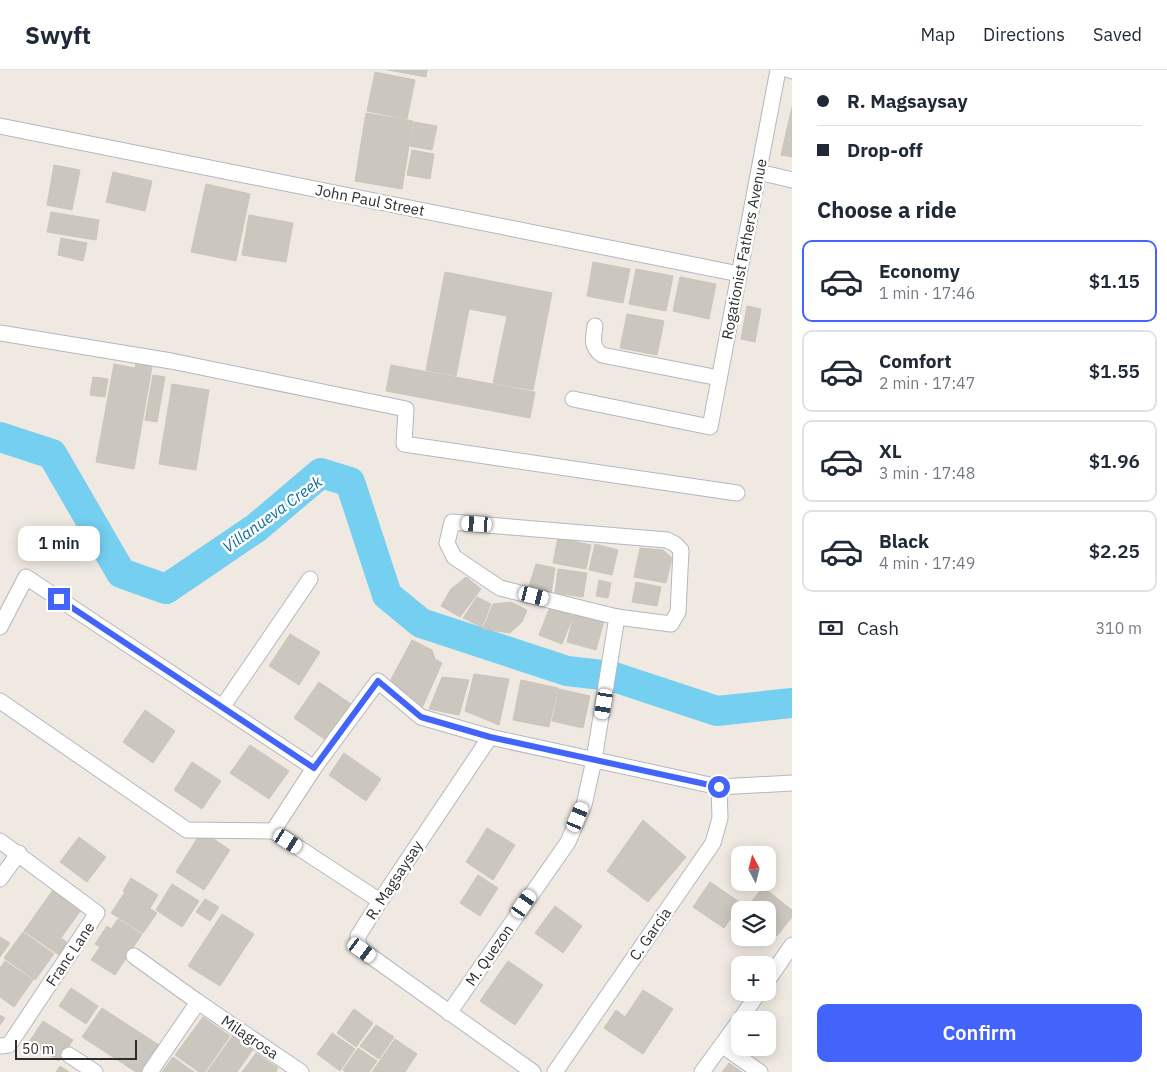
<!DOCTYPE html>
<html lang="en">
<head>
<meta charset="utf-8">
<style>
  :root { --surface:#fff; --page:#f2f2f3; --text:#1f2937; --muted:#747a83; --line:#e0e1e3; --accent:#4264fb }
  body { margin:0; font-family:"IBM Plex Sans",sans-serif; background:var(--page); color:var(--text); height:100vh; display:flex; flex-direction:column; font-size:19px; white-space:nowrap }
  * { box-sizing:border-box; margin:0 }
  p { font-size:16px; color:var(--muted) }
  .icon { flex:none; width:28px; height:28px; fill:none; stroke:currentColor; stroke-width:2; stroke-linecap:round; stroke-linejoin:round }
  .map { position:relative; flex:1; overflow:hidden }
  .details { display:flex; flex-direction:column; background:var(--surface); width:375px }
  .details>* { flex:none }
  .top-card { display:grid; align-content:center; height:110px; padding:0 25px; background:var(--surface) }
  .needle { width:32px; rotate:353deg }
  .fabs { position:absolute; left:731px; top:776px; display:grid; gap:10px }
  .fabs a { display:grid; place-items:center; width:45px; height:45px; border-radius:10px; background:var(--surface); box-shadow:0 2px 12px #0003; font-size:25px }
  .scale { position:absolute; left:15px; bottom:12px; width:122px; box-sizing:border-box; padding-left:5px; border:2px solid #2e2e2e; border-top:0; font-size:14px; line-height:18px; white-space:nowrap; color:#2e2e2e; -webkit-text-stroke:4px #fff; paint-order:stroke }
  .end { position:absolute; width:22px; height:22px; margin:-11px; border:6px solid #4264fb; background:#fff; box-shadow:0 0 0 2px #fff }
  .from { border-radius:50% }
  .bubble { position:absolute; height:35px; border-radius:10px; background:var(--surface); box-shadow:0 2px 12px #0003; font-size:16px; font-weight:600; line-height:35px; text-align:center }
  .car { position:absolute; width:15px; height:30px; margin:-15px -8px; border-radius:6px; box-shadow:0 0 4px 1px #0007; background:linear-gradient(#fff 24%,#345 0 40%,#fff 0 76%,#345 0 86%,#fff 0) }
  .top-card b { display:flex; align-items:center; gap:18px; height:48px; font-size:19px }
  .top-card b+b { border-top:1px solid var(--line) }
  .top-card i { width:12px; height:12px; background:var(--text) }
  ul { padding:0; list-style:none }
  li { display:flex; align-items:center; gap:15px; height:82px; margin:0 10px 8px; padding:0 15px; border:2px solid var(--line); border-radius:10px }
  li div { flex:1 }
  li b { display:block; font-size:19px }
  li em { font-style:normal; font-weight:600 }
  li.on { border-color:var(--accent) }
  li>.icon { width:45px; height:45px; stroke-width:1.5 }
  h2 { padding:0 25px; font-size:22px; line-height:60px }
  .pay { display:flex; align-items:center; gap:12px; height:55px; padding:0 25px; font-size:19px }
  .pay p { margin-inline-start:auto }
  .action { display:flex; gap:10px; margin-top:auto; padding:10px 25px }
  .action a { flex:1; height:58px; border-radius:10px; background:var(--accent); color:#fff; font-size:20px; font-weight:600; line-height:58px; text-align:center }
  header { display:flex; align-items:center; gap:30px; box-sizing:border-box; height:70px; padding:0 25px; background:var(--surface); border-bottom:1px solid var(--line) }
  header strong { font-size:24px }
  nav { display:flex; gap:28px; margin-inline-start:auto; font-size:18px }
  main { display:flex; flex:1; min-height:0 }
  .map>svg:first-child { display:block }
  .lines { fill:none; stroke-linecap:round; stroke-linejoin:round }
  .river { stroke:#75cff0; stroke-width:30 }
  .building { fill:#cbc7bf; stroke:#cbc5ba }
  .minor-casing { stroke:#b4b7c1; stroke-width:17 }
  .minor { stroke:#fff; stroke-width:15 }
  .route { stroke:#4264fb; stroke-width:6 }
  .labels { text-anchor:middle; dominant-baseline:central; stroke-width:5; stroke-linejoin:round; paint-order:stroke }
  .street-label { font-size:15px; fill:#2e2e2e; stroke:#fff }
  .water-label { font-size:16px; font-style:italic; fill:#0d6fa3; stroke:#fff }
</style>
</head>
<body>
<header>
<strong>Swyft</strong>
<nav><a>Map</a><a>Directions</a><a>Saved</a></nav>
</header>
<main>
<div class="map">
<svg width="792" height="1002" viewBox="0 0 792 1002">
  <rect width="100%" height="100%" fill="#efe9e1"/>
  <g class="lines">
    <path class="river" d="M0,367l52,17 69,119 45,16 90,-61 65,-55 29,9 37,113 34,28 146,48 44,5 106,35 75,-8"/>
  </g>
  <g class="building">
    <path d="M388,0h39l-1,7z"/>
    <path d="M375,2l40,8 -8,39 -40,-8z"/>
    <path d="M792,37v50l-11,-2z"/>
    <path d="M366,43l47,8 -11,68 -47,-8z"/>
    <path d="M414,52l23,4 -5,24 -22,-4z"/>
    <path d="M412,80l22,4 -4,25 -23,-4z"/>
    <path d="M54,95l26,5 -8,40 -25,-5z"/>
    <path d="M113,102l39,9 -7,30 -39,-9z"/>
    <path d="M206,114l44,10 -14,67 -45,-9z"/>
    <path d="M51,142l48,8 -3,20 -49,-8z"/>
    <path d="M249,145l44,8 -7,39 -44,-7z"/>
    <path d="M61,168l26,5 -4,18 -25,-6z"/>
    <path d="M593,192l37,7 -7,34 -36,-7z"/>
    <path d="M636,199l37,7 -7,35 -37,-7z"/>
    <path d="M445,202l107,21 -19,97 -40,-7 14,-67 -38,-7 -13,67 -30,-6z"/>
    <path d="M680,207l36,7 -7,35 -36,-8z"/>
    <path d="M747,236l14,3 -6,33 -14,-3z"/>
    <path d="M627,244l37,7 -7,34 -37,-7z"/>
    <path d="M137,289l16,2 -19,108 -38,-7 18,-98 21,4z"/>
    <path d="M391,295l144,27 -5,26 -144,-27z"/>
    <path d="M153,305l12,2 -8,45 -12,-2z"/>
    <path d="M93,307l15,2 -3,18 -15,-2z"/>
    <path d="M172,314l37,6 -13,80 -37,-6z"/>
    <path d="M558,468l33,7 -5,24 -33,-6z"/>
    <path d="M595,474l23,6 -6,25 -23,-5z"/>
    <path d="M640,478l23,2 9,8 -6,25 -32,-6z"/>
    <path d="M536,494l19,4 -4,26 -23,-5z"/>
    <path d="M558,499l29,4 -4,24 -28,-4z"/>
    <path d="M466,507l15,12 -21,28 -19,-11 10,-17z"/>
    <path d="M599,510l12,3 -3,15 -12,-2z"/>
    <path d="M636,512l25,5 -4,19 -25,-4z"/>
    <path d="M477,527l14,7 -9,23 -19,-9z"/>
    <path d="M511,532l16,8 -5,12 -12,11 -27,-4 10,-25z"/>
    <path d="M550,537l23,9 -11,28 -23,-9z"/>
    <path d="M574,544l30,7 -8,29 -29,-8z"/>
    <path d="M290,564l30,18 -21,33 -30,-19z"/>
    <path d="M412,570l20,10 3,9 7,4 -20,45 -34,-23z"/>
    <path d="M474,604l35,5 -10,46 -34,-14z"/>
    <path d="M442,607l27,3 -10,35 -30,-6z"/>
    <path d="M521,610l37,8 -9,39 -36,-7z"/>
    <path d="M319,612l32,22 -25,36 -32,-22z"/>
    <path d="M559,619l31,7 -7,32 -31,-7z"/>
    <path d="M145,640l30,21 -22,32 -30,-21z"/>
    <path d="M250,675l39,26 -20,28 -39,-26z"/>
    <path d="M344,683l37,26 -15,22 -37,-26z"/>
    <path d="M192,692l29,19 -19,28 -28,-19z"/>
    <path d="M643,750l43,37 -38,45 -41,-31z"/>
    <path d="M487,758l28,17 -22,35 -27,-18z"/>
    <path d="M202,761l28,19 -26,40 -28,-18z"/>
    <path d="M79,767l27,20 -19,25 -27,-20z"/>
    <path d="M478,805l20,13 -18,28 -20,-13z"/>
    <path d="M131,808l27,17 -8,13 -27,-17z"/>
    <path d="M710,812l31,21 -17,25 -31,-21z"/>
    <path d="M172,814l27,17 -17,26 -26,-17z"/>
    <path d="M55,817l28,20 -22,31 7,5 -9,12 -35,-24z"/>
    <path d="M763,817l29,23v7l-15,19 -9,-7v-19h-23z"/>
    <path d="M125,822l32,21 -14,20 -32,-20z"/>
    <path d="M205,829l14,8 -9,14 -14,-9z"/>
    <path d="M555,836l27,20 -19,27 -28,-20z"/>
    <path d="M222,844l32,20 -34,52 -32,-20z"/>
    <path d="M118,849l24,15 -27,41 -24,-15 9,-13 -5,-3 12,-18 4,3z"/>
    <path d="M23,862l31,22 -19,26 -31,-22z"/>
    <path d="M0,867l10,6 -10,14z"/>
    <path d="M5,891l28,19 -19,27 -14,-10v-29z"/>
    <path d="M508,891l35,24 -28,40 -35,-24z"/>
    <path d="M71,918l27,18 -12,18 -27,-18z"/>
    <path d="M643,920l30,19 -30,45 -39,-26 12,-18 9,7z"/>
    <path d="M102,938l57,37 -17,27h-6l-54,-35z"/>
    <path d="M354,939l19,14 -17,24 -19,-14z"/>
    <path d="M0,945l5,3 -5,7z"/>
    <path d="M203,947l27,19 -25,36h-6l-24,-17z"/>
    <path d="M43,951l30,19 -14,21 -30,-19z"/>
    <path d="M376,955l18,12 -15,22 -19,-13z"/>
    <path d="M332,963l23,16 -15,22 -23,-17z"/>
    <path d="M234,964l20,14 -17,24h-30z"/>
    <path d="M395,969l22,15 -12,18h-33z"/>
    <path d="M358,978l19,13 -8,11h-24l-2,-2z"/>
    <path d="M256,983l22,15 -2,4h-34z"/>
    <path d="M173,987l21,15h-32z"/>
    <path d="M729,993l13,9h-20z"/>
    <path d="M60,996l9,6h-13z"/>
  </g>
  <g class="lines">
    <g class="minor-casing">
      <g id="minor">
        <path d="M789,0l3,1"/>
        <path d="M0,56l739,148"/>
        <path d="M759,102l33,8"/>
        <path d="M595,256c-2,13 -4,21 7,29l117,23"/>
        <path d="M0,263l171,28 235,48 -2,35 333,49"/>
        <path d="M573,329l137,28 68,-357"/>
        <path d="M452,452l215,18 8,4 6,6 -3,62 -7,12 -54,-7 -117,-29 -46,-31 -7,-14z"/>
        <path d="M0,557l26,-50 288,191"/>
        <path d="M0,631l187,129 86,1 107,70"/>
        <path d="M223,636l87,-127"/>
        <path d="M490,667l-110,164 -22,35v7l4,7 171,122"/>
        <path d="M273,761l41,-63 64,-87 43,36 69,20 229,50 73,-4"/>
        <path d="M0,771l97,72 -88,132 -9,1"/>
        <path d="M0,809l19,-26"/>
        <path d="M134,886l64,46 103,70"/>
        <path d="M768,910l24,-35"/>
        <path d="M449,943l119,-171 16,-37 10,-45 23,-143"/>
        <path d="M740,950l19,-28"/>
        <path d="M723,976l37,26"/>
        <path d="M69,985l26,17"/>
        <path d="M150,1002l48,-70"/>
        <path d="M555,1002l158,-229 7,-25 -1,-31"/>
        <path d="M702,1002l38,-52"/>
      </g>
    </g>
    <use href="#minor" class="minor"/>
  </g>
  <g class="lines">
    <path class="route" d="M59,529l255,169 64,-87 43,36 69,20 229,50"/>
  </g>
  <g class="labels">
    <g class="street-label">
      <text transform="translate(370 130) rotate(11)">John Paul Street</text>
      <text transform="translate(744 179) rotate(-79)">Rogationist Fathers Avenue</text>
      <text transform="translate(394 810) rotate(-57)">R. Magsaysay</text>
      <text transform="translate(650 864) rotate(-55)">C. Garcia</text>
      <text transform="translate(70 884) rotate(-56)">Franc Lane</text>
      <text transform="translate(489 885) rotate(-55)">M. Quezon</text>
      <text transform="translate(250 967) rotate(34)">Milagrosa</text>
    </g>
    <g class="water-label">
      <text transform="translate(272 444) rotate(-36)">Villanueva Creek</text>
    </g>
  </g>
</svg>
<div class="fabs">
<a><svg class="needle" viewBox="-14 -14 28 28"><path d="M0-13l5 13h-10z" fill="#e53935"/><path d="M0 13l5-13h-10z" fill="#747a83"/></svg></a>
<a><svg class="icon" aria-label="layers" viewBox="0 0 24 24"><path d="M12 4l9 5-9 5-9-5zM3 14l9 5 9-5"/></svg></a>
<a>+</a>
<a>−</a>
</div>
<div class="scale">50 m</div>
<i class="end from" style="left:719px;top:717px"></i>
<i class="end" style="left:59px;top:529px"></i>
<div class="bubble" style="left:18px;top:456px;width:82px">1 min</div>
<i class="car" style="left:477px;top:454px;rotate:273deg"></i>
<i class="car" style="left:534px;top:526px;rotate:104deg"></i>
<i class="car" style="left:604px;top:634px;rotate:190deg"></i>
<i class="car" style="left:578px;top:747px;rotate:23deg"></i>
<i class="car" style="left:288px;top:771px;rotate:123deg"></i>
<i class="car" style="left:524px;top:834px;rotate:35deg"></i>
<i class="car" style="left:362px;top:880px;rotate:126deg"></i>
</div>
<section class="details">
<div class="top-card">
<b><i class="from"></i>R. Magsaysay</b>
<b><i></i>Drop-off</b>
</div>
<h2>Choose a ride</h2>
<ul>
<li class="on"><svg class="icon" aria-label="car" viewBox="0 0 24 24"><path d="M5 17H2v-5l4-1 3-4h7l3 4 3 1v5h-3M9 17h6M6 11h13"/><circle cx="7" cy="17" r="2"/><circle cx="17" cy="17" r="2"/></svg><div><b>Economy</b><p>1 min · 17:46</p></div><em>$1.15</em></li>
<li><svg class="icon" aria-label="car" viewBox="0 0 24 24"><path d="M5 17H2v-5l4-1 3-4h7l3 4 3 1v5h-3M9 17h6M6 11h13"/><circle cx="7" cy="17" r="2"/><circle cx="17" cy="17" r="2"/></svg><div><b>Comfort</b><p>2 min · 17:47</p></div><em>$1.55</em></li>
<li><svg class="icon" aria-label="car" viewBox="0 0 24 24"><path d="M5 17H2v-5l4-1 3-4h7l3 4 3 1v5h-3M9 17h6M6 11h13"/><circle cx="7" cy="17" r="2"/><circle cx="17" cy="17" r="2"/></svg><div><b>XL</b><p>3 min · 17:48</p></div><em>$1.96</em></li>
<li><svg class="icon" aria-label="car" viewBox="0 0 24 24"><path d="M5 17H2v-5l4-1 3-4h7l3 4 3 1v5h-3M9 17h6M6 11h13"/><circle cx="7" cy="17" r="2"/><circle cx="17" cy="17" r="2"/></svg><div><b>Black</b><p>4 min · 17:49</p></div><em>$2.25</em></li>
</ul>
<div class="pay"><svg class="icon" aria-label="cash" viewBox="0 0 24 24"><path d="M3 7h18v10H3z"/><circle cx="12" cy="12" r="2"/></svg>Cash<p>310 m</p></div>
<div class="action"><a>Confirm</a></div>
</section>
</main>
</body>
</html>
